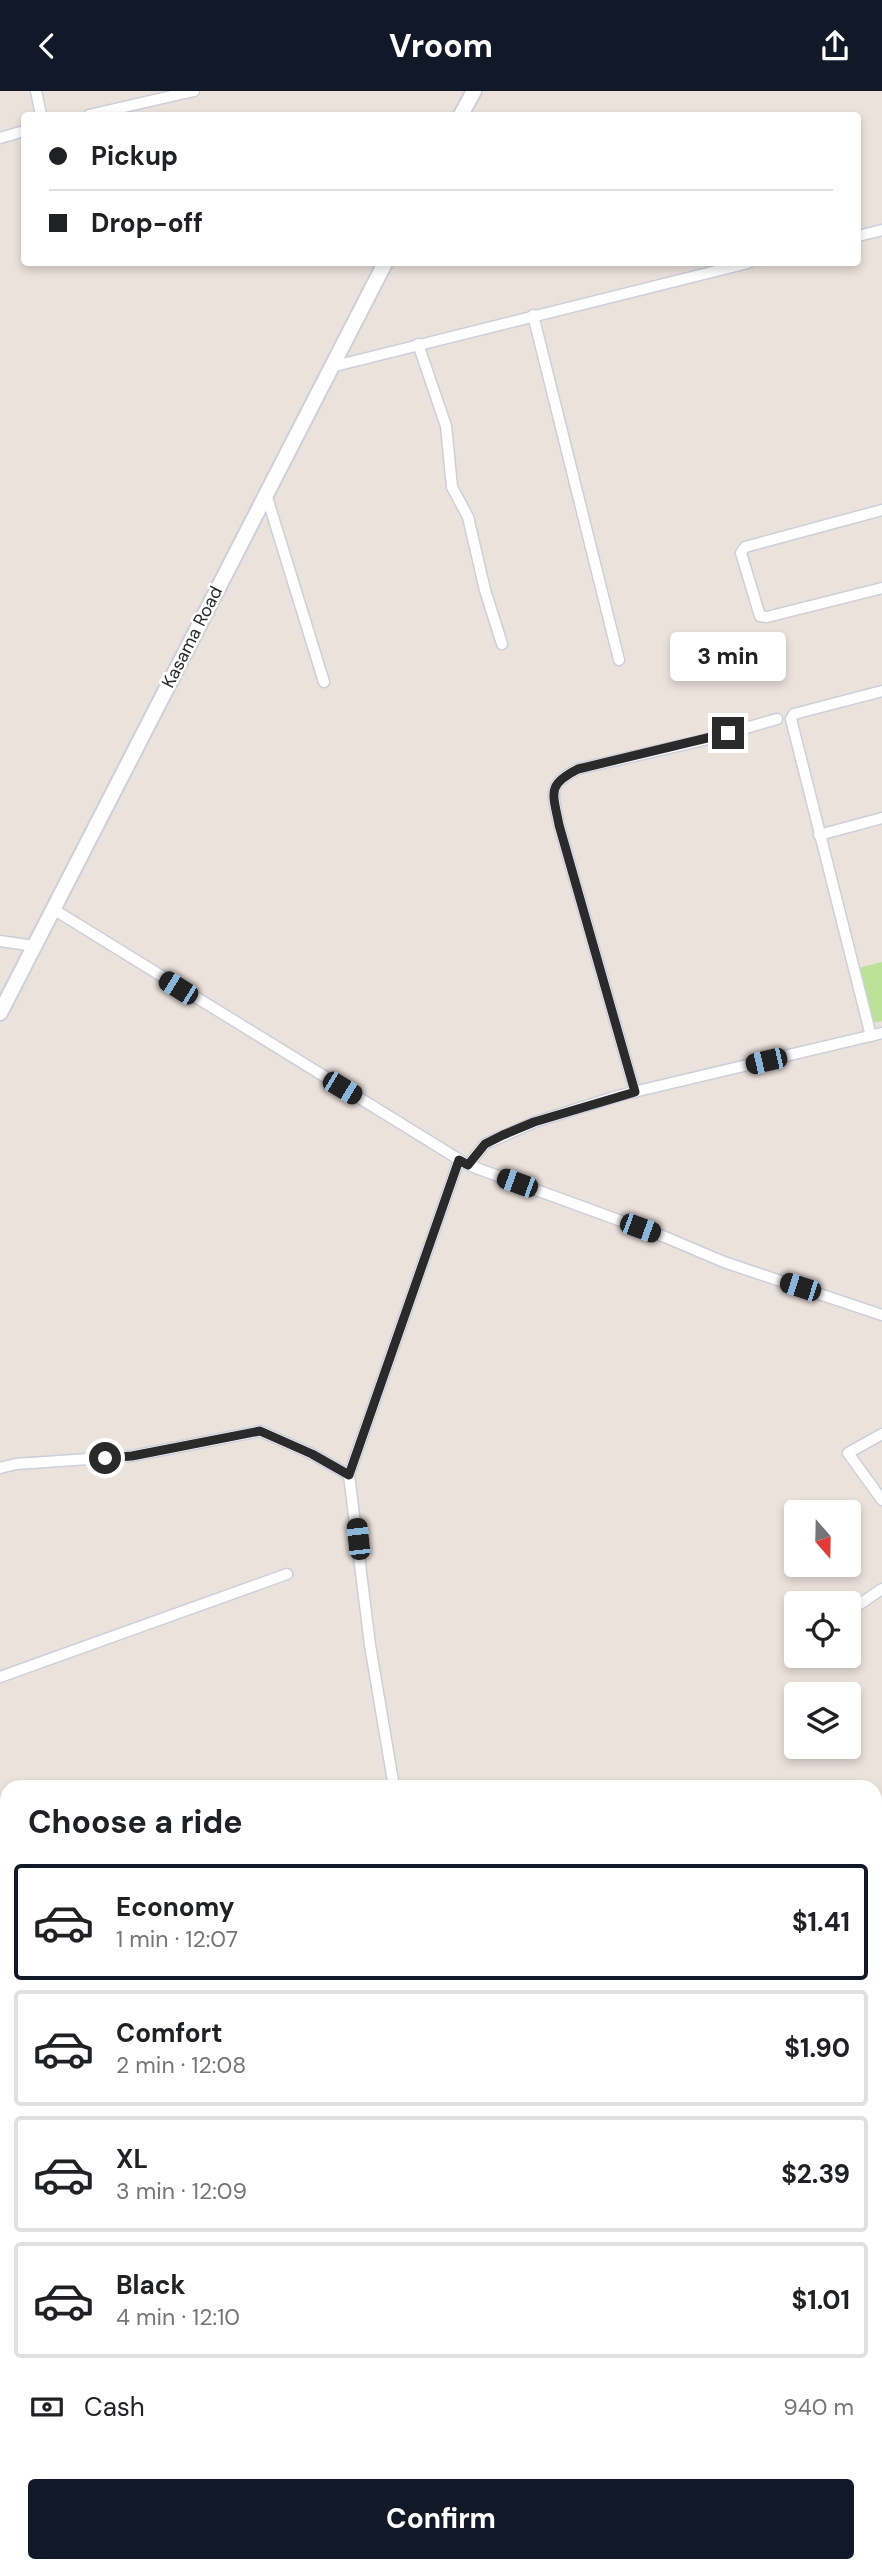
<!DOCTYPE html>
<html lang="en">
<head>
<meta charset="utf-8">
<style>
  :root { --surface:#fff; --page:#f6f6f6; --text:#202124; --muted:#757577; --line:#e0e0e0; --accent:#111827 }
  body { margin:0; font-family:"DM Sans",sans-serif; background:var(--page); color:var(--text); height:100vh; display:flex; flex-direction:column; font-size:26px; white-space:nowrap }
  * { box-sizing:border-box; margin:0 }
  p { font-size:23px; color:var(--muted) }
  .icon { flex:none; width:38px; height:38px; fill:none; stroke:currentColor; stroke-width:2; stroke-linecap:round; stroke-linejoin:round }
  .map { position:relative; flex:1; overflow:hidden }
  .panel { position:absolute; left:0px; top:1689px; width:882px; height:793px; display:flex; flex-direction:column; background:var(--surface); border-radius:21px 21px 0 0; box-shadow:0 4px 10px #0003 }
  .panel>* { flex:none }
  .guide { position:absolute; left:21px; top:21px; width:840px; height:154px; border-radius:7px; box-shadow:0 4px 10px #0003; display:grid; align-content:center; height:154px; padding:0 28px; background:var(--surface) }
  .needle { width:46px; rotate:160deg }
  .tools { position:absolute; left:784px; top:1409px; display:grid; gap:14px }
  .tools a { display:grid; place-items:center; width:77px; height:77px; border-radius:7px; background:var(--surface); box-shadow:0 4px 10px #0003; font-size:35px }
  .end { position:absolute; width:32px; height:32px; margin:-16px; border:9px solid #2a2a2a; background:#fff; box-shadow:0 0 0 4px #fff }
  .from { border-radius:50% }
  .bubble { position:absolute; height:49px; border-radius:7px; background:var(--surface); box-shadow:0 4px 10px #0003; font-size:23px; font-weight:700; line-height:49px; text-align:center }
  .car { position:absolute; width:21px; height:42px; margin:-21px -10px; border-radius:9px; box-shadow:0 0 5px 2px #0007; background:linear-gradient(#222 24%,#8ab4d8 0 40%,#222 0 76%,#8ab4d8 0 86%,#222 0) }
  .guide b { display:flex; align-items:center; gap:24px; height:66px; font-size:26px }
  .guide b+b { border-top:2px solid var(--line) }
  .guide i { width:18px; height:18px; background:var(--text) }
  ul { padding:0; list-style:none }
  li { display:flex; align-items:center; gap:21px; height:116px; margin:0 14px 10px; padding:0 14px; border:4px solid var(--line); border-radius:7px }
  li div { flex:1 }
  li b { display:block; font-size:26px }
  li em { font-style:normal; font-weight:700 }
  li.active { border-color:var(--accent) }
  li>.icon { width:63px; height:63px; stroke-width:1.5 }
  h2 { padding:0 28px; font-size:32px; line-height:84px }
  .pay { display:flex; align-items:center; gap:18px; height:77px; padding:0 28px; font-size:26px }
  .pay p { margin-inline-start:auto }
  .primary-button { display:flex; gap:14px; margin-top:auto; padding:14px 28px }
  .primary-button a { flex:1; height:80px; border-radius:7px; background:var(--accent); color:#fff; font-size:28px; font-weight:700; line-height:80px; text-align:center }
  header { display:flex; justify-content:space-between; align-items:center; height:91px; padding:0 28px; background:var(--accent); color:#fff; font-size:32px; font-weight:700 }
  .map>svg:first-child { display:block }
  .green { fill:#bce298 }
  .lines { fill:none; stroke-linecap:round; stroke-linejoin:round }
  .street-casing { stroke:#cad0dc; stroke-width:13 }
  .secondary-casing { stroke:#cad0dc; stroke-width:18 }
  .street { stroke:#fff; stroke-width:10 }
  .secondary { stroke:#fff; stroke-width:14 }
  .route { stroke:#2a2a2a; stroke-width:9 }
  .labels { text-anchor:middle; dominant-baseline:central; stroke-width:5; stroke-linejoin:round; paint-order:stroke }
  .street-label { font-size:18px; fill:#2a2a2a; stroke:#fff }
</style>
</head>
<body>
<header><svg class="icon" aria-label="back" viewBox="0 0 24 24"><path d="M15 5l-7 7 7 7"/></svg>Vroom<svg class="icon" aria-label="share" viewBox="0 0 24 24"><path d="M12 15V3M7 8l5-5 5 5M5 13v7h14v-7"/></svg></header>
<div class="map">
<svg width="882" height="2481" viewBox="0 0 882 2481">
  <rect width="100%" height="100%" fill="#ece2dc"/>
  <path class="green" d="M882,871v59l-8,2 -16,-55z"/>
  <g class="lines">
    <g class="street-casing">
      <g id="street">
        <path d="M36,0l5,24"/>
        <path d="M89,24l105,-24"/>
        <path d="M0,47l24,-7"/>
        <path d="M858,145l24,-6"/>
        <path d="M533,224l86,345"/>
        <path d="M418,253l28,82 6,61 16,30 17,73 17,54"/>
        <path d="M331,276l417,-104"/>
        <path d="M266,403l58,188"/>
        <path d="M882,419l-137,37 -4,6 19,63 7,1 115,-29"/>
        <path d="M819,744l63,-17"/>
        <path d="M53,818l415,256 197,72 59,25 158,53"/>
        <path d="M0,850l34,5"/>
        <path d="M871,945l-80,-317 3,-5 88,-23"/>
        <path d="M635,1001l-76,-267c-6,-32 -13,-40 19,-56l126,-29 73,-21"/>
        <path d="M468,1074l17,-21 50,-22 86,-27 261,-62"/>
        <path d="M882,1343l-34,19 34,47"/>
        <path d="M0,1377l16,-4 116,-8 128,-25 52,23 37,21 21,170 24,142"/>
        <path d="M349,1384l110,-315"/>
        <path d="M860,1513l22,-15"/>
        <path d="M0,1586l287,-103"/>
        <path d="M875,1751l7,-2"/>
        <path d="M875,1909l7,-3"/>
        <path d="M875,2012l7,-3"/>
        <path d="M875,2267l7,-2"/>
        <path d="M875,2444l7,-3"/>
        <path d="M365,2474l3,7"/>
        <path d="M818,2474l3,7"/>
        <path d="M325,2481l16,-7"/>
        <path d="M617,2481l11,-7"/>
      </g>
    </g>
    <g class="secondary-casing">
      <g id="secondary">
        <path d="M461,24l13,-24"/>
        <path d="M0,922l385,-750"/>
        <path d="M0,2074l7,13"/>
        <path d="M201,2474l3,7"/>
      </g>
    </g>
    <use href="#street" class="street"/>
    <use href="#secondary" class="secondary"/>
  </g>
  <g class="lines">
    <path class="route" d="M105,1367l27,-2 128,-25 52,23 37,21 110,-315 9,5 17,-21 18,-9 31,-13 101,-30 -76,-267c-6,-32 -13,-40 19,-56l150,-36"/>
  </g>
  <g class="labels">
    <g class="street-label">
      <text transform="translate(192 546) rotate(-63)">Kasama Road</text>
    </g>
  </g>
</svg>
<div class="tools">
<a><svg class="needle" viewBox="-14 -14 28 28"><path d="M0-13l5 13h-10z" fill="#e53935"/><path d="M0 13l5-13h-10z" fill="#757577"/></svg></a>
<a><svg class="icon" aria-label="locate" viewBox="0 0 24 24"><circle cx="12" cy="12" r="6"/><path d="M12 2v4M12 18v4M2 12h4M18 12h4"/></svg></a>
<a><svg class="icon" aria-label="layers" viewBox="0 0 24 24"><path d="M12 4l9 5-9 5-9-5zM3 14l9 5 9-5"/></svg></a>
</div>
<i class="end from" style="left:105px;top:1367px"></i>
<i class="end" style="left:728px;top:642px"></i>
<div class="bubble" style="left:670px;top:541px;width:116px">3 min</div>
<i class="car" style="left:178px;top:897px;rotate:302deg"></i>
<i class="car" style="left:766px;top:970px;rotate:257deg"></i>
<i class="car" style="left:342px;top:997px;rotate:121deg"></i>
<i class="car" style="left:517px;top:1092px;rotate:290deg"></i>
<i class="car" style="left:640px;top:1137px;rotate:110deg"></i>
<i class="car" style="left:800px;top:1196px;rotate:288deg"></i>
<i class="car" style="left:358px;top:1448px;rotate:354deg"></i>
<div class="guide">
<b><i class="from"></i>Pickup</b>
<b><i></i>Drop-off</b>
</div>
<section class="panel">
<h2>Choose a ride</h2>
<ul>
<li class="active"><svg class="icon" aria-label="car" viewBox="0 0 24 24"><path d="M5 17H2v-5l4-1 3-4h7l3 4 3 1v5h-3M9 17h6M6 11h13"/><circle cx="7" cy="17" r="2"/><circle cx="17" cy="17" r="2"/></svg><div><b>Economy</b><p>1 min · 12:07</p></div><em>$1.41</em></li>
<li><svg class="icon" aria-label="car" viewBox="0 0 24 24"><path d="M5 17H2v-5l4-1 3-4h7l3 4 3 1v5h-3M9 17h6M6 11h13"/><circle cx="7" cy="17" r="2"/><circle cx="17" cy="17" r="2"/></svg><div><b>Comfort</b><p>2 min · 12:08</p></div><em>$1.90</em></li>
<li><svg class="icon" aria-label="car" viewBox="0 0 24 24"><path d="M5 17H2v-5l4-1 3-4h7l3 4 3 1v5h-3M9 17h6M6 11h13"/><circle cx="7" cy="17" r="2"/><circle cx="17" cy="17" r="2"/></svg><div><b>XL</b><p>3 min · 12:09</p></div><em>$2.39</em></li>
<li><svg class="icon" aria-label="car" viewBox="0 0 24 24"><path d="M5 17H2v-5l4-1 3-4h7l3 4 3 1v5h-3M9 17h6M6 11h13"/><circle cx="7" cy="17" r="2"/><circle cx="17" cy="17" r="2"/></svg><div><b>Black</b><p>4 min · 12:10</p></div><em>$1.01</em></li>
</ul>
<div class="pay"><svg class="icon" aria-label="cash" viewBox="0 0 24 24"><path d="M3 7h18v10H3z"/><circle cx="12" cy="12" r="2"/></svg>Cash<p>940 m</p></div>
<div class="primary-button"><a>Confirm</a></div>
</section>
</div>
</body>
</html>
